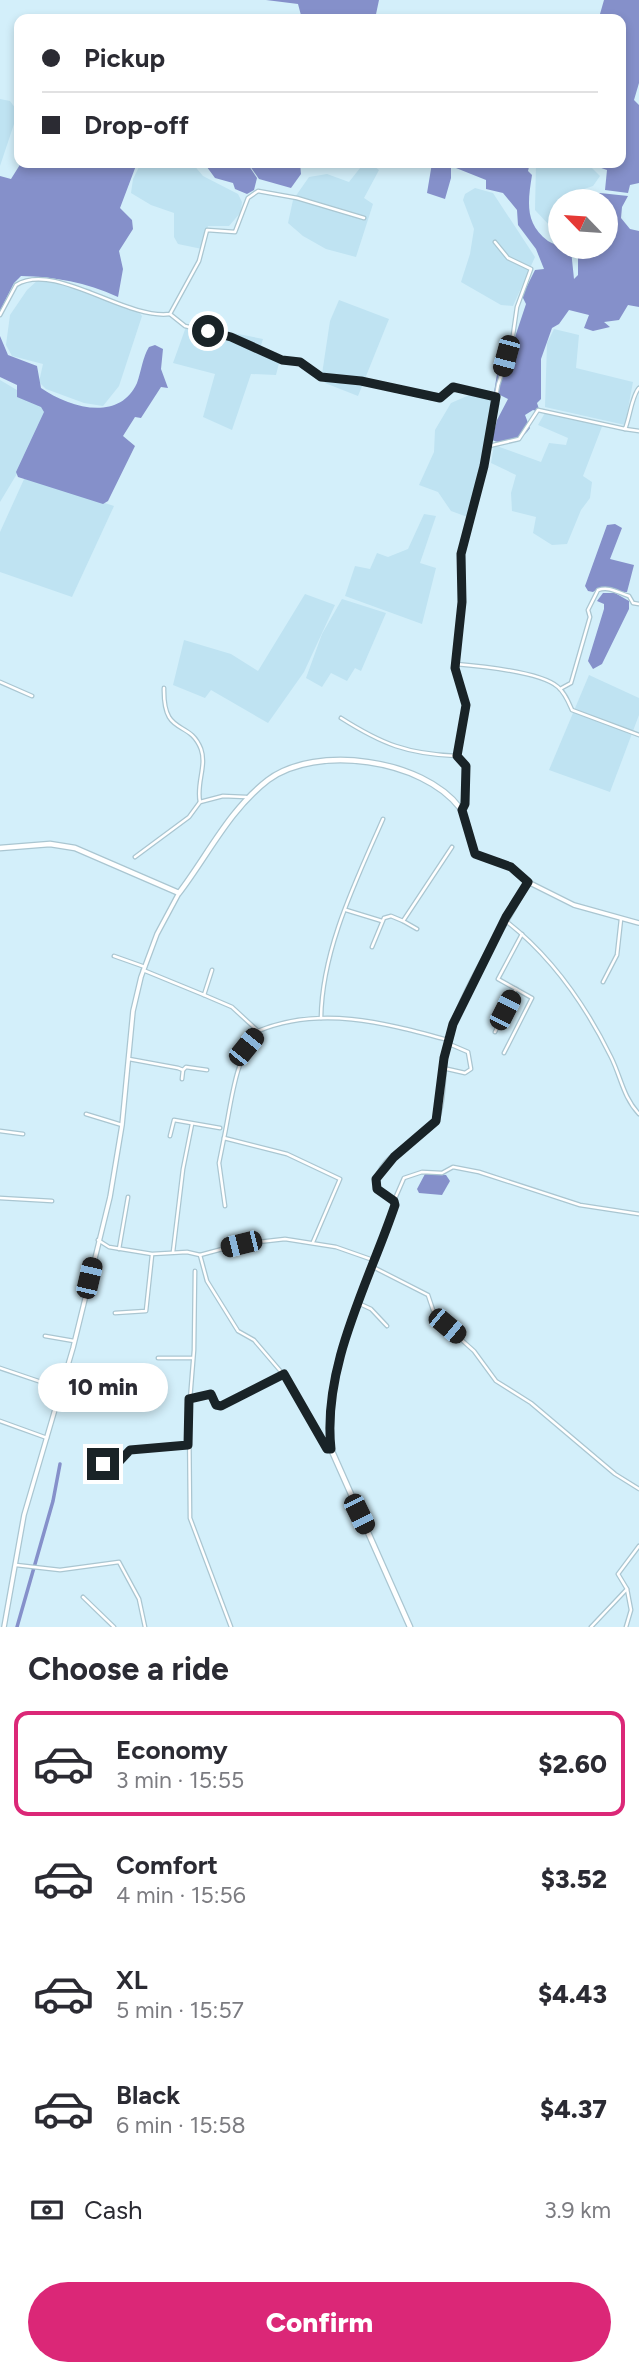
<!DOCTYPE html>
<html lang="en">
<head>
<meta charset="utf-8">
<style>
  :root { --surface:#fff; --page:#f7f7f7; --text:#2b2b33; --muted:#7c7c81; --line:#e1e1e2; --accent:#db2777 }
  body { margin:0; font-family:Figtree,sans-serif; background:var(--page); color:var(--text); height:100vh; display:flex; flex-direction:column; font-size:26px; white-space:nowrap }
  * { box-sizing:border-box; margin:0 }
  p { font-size:23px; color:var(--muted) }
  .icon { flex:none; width:38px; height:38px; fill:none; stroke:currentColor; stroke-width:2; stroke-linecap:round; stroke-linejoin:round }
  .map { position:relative; height:1627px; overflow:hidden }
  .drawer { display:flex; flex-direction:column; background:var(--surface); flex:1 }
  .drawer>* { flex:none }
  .guide { position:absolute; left:14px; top:14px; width:612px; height:154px; border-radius:14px; box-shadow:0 4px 10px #0003; display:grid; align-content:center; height:154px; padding:0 28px; background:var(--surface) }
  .needle { width:46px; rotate:295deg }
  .buttons { position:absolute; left:548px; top:189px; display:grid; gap:14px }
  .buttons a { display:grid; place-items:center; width:70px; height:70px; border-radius:50%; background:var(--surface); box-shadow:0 4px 10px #0003; font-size:35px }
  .end { position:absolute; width:32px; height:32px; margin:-16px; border:9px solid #192327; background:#fff; box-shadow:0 0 0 4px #fff }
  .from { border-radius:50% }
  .bubble { position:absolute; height:49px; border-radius:24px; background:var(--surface); box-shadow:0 4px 10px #0003; font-size:23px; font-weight:800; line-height:49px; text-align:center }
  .car { position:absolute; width:21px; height:42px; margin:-21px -10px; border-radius:9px; box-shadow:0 0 5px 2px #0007; background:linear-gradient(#222 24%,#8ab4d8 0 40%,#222 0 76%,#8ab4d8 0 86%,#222 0) }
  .guide b { display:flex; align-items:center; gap:24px; height:66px; font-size:26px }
  .guide b+b { border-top:2px solid var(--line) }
  .guide i { width:18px; height:18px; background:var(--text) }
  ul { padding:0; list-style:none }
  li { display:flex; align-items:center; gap:21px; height:105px; margin:0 14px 10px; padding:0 14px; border:4px solid transparent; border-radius:14px }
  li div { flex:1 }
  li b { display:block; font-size:26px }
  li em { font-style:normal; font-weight:800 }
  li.selected { border-color:var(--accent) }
  li>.icon { width:63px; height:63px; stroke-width:1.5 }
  h2 { padding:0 28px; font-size:32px; line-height:84px }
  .pay { display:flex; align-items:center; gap:18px; height:77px; padding:0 28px; font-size:26px }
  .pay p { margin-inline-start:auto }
  .primary-button { display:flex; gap:14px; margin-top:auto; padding:14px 28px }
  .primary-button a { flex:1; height:80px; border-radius:42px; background:var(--accent); color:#fff; font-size:28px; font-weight:800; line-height:80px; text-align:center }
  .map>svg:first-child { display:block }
  .built { fill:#bfe3f2 }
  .water { fill:#8590ca }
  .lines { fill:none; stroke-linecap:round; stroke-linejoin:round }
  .canal { stroke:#8590ca; stroke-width:3.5 }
  .minor-casing { stroke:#aac6d1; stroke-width:5 }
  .tertiary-casing { stroke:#aac6d1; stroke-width:6 }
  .secondary-casing { stroke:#aac6d1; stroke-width:7 }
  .minor { stroke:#fff; stroke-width:2.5 }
  .tertiary { stroke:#fff; stroke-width:3.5 }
  .secondary { stroke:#fff; stroke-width:4.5 }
  .route { stroke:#192327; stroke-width:9 }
</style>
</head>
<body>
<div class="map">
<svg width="639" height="1627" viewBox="0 0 639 1627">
  <rect width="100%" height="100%" fill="#d3effa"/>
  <g class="built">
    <path d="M0,99l10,2 8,11 -18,54z"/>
    <path d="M141,163h51l11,13 35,18 4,8 -1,10 -12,14h-21l-6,23 -24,-5 -4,-7v-24l-23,-8 -20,-12 2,-14z"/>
    <path d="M364,163h6l9,7 -15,28 9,6 -17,53 -30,-8 -23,-13 -15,-13 5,-23 16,-23 18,-3 22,8z"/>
    <path d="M536,163h51l13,13 -7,10 -9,3 -7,12h-17v28l-9,-2 -16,-17z"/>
    <path d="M475,188l18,5 42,64 -22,49 -12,-1 -40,-23 9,-28 4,-25 -11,-29 2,-6z"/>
    <path d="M38,280l52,9 10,9 37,12 5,6 -23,70 -16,20 -19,-3 -38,-14 -7,-7 4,-18 -31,-8 -6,-11 4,-30 17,-25z"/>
    <path d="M339,300l50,19 -31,77 -33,-13 -3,-9 8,-53z"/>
    <path d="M187,324l76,15 -3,10 21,6 -5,20 -25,-1 -19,56 -29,-13 12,-43 -42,-11z"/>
    <path d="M554,329l25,6 -3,33 57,14 -8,43 -80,-18 2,-64z"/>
    <path d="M0,380l54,32 -54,90z"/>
    <path d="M474,393l14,1 12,10 -15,39 2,21 -14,55 -22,-8 -13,-19 -19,-7 15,-33 1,-22 16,-27z"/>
    <path d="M546,411l57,13 -20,52 9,6 -2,16 -9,12 -14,34 -15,1 -19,-12 3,-16 -24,-6 -1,-18 5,-18 -25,-12 3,-18 47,17 8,-19 17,2 2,-7 -30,-13z"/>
    <path d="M25,477l89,29 -42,91 -72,-25v-40z"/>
    <path d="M424,514l12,2 -16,47 16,5 -14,56 -77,-28 10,-30 15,3 7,-16 11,4 20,-8z"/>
    <path d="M305,594l30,11 -31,67 -36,51 -57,-33 -6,8 -32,-13 11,-45 47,14 27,17z"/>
    <path d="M342,599l44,14 -25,58 -6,-3 -8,13 -16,-8 -9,14 -16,-9 16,-44z"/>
    <path d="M589,675l50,23v17l-29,77 -61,-22z"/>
  </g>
  <g class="water">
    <path d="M266,0h113l-4,19h-73l-4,-15z"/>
    <path d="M604,0h35v83l-5,17 5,5v78l-9,2 -2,8 -23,-3 2,-20 -17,-6 31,-1v-144h-30l9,-5z"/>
    <path d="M21,163h59l12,4 11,-4h34l-17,45 12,12 1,9 -14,22 4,18 -5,28c-33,-15 -62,-20 -97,-21l-7,7 -14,28v-135l11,3z"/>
    <path d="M204,163h43l10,15 -3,12 -7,4 -12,-5 -2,-6 -18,-5z"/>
    <path d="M248,163h52l1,11 -10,14 -32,-9z"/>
    <path d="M432,163h98l-2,8 4,4c-4,26 -8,48 16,66 9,6 15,3 23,9l3,29 4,-4v-26l-3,-2h31v-46h-27l2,-6 19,-2 28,3 -6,11 -1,11 9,11 9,2v76l-11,-2 -9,15 -15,2 6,5 -17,4 -9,-3 5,-13 -20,-5 -10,14 -7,4 -11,31v40l-4,4 3,9 -7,-2 -8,5 5,13c-11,15 -21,19 -38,12l5,-20 11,-21 -14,-7 7,-42 12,-7 13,-39 -4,-8 13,-26 9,-1 -8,-20 -18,-24 -1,-15 -14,-17 -17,-4v-9l-35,-14v12l-6,21 -18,-6z"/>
    <path d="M0,336l8,19 29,11 4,22c27,19 78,35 96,-5 4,-11 6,-27 12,-36l6,-2 8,4 -2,20 7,19 -7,-1 -20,31 -6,-1 -12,19 12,10 -27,55 -5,3 -85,-27 -2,-5 28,-60 -3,-5 -24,-10v-12l-17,-8z"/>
    <path d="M615,524l7,4 -12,31 24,6 -7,27c-14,1 -20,-11 -34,0l-5,-1 -3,-5 22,-61z"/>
    <path d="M603,593h12l14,8v8l-27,55 -9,5 -5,-8 16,-52v-5l-7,-3z"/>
    <path d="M425,1174l21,1 4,6 -8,14 -23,-2 -2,-4z"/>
  </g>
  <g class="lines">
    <path class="canal" d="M17,1627l36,-126 7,-37"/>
    <g class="minor-casing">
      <g id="minor">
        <path d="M495,242l13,16 23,11 -14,38 -5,35 -14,43 -14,81 -23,88 1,48 -6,62c23,2 85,8 102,23 7,6 10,14 14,23l67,25"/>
        <path d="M170,314l15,12 46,11 51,23 18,2 21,15 40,4 79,17 13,-10 43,9"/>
        <path d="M0,315l16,-30c39,-24 109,35 154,29l29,-53 8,-31 28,2 13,-34 10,-7 39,7 67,20"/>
        <path d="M625,429l14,2"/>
        <path d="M489,446l30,-7 19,-29 87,19c5,-12 7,-34 14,-41"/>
        <path d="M456,664l10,41 -9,51 10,14 -5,40"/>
        <path d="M0,682l32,14"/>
        <path d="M164,688c-1,50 25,30 37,61 6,17 -5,35 -1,53"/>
        <path d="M560,689l11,-6 19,-66 -2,-7 10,-20c12,-4 20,3 31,6l4,7 6,1"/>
        <path d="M341,718c41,26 66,36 116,38"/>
        <path d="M135,857l54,-40 11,-15 23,-6 23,1"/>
        <path d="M346,910l36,11"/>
        <path d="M403,921l14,8"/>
        <path d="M506,921c45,35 80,85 105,136 10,20 12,40 28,57"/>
        <path d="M372,947l12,-29 7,-2 12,5 49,-74"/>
        <path d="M114,956l31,11"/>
        <path d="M143,970l61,25 8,-25"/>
        <path d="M603,982l14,-27 4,-36"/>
        <path d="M204,995l28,12 26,24c63,-26 127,-8 190,9"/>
        <path d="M321,1018c1,-69 35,-137 62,-199"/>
        <path d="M495,1032l21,-43"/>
        <path d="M504,1053l28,-55 -34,-19 24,-45"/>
        <path d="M129,1059l49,9 5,2 -1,9"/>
        <path d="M443,1068l22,5 6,-4 -3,-17 -21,-9"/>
        <path d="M183,1070l3,-3 21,3"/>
        <path d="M86,1114l36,11"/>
        <path d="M0,1131l23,3"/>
        <path d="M170,1136l4,-16 46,8"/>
        <path d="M224,1138c8,-38 10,-77 34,-107"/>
        <path d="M0,1198l52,3"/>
        <path d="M394,1201l10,-23 18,-6 20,1 11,-6 26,5 101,33 59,9"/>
        <path d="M225,1206l-6,-43 5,-25 63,16 53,25 -27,63"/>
        <path d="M98,1240l11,7 43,7 35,-2 13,3 41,-11 44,-5 51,8 37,13"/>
        <path d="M119,1249l9,-52"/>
        <path d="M173,1252l10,-83 9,-45"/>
        <path d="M373,1267l55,28 7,21 39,35 22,30 35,22 84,71 24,15"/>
        <path d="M195,1271l-1,79 -5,62 1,106 41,109"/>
        <path d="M358,1303l13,6 16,17"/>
        <path d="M115,1313l31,-2 6,-56"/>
        <path d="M45,1336l29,5"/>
        <path d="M158,1358h34"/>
        <path d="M0,1368l59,20"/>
        <path d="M283,1374l44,75h4"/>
        <path d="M190,1398l21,-4 5,11 5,1 62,-32 -29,-34 -16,-9 -31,-50 -7,-26"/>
        <path d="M0,1421l47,17"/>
        <path d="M93,1464l23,1 14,-15 59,-5"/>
        <path d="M16,1565l44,5 59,-8 20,37 6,28"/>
        <path d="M83,1597l31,30"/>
        <path d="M591,1627l36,-38 -9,-15 21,-28"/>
        <path d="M626,1627l5,-17 -4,-21"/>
      </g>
    </g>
    <g class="tertiary-casing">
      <g id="tertiary">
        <path d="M528,882l46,23 65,18"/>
        <path d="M4,1627l20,-112 49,-167 37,-151 12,-72 11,-114 8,-34 16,-43 22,-41"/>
      </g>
    </g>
    <g class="secondary-casing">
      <path id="secondary" d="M0,848l50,-4 25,4 104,45c29,-38 50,-83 89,-113 48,-36 155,-21 192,28 8,11 10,33 15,46l36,13 17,15c-26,48 -66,107 -80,159 -7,26 -3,56 -12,80 -16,21 -63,37 -59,68l17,12 1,4c-26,77 -74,161 -64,244l79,178"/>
    </g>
    <use href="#minor" class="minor"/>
    <use href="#tertiary" class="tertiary"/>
    <use href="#secondary" class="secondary"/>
  </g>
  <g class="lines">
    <path class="route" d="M103,1464l13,1 14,-15 58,-5 1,-46 22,-5 5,11 5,1 63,-32 43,75h4c-9,-83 38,-167 64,-244l-1,-4 -17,-12 -1,-10 18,-22 42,-36 8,-63 9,-34 53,-107 22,-35 -17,-15 -36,-13 -13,-44 3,-6 1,-38 -9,-10 9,-51 -11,-37 7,-66 -1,-48 23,-88 12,-69 -43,-10 -13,11 -79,-17 -40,-4 -21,-15 -18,-2 -51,-23 -23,-6"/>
  </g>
</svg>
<div class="buttons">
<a><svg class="needle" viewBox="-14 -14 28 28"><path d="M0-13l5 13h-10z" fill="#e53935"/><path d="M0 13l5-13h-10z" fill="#7c7c81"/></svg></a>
</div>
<i class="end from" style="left:208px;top:331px"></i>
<i class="end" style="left:103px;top:1464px"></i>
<div class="bubble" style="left:38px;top:1363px;width:130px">10 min</div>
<i class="car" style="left:506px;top:356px;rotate:195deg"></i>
<i class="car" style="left:505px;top:1010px;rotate:27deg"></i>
<i class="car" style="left:246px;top:1047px;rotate:39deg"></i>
<i class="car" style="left:241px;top:1244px;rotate:256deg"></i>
<i class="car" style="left:89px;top:1278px;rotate:13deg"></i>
<i class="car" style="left:447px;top:1326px;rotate:130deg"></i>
<i class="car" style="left:359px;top:1514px;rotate:154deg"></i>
<div class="guide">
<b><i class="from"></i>Pickup</b>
<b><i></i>Drop-off</b>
</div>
</div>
<section class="drawer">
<h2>Choose a ride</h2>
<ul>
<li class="selected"><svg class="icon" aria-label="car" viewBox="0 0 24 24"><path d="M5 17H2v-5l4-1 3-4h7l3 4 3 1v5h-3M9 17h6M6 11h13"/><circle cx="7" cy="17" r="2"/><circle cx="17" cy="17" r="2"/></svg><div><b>Economy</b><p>3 min · 15:55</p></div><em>$2.60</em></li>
<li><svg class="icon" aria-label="car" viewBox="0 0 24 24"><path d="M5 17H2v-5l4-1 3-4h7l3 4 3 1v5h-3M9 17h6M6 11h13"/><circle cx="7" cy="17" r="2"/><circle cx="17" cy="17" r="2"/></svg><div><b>Comfort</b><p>4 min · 15:56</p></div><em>$3.52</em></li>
<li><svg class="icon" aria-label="car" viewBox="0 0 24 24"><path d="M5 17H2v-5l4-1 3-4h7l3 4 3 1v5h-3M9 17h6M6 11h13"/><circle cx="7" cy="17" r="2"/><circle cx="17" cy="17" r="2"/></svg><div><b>XL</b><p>5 min · 15:57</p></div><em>$4.43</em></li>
<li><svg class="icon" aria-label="car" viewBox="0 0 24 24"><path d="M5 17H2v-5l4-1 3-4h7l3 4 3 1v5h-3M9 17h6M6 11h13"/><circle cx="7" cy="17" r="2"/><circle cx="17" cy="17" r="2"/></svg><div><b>Black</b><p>6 min · 15:58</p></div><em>$4.37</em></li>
</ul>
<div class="pay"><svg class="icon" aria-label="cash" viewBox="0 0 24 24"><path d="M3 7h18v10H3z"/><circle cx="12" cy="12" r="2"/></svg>Cash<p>3.9 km</p></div>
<div class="primary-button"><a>Confirm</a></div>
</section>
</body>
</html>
